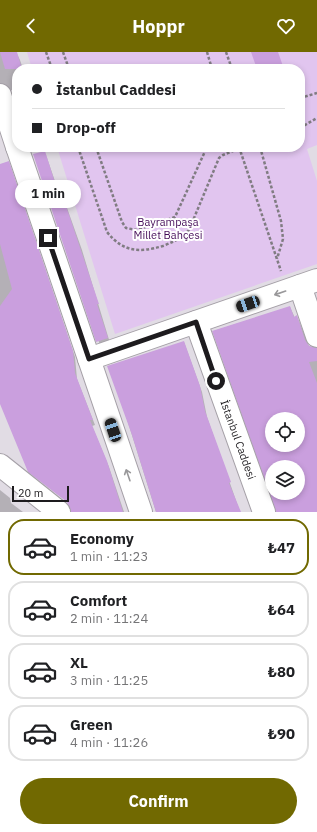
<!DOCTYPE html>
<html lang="en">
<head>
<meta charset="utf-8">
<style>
  :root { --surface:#fff; --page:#f2f2f2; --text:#202124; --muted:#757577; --line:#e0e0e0; --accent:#716901 }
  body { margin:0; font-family:"IBM Plex Sans",sans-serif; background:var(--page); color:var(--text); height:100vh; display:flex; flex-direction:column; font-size:15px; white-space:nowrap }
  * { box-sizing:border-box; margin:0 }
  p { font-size:13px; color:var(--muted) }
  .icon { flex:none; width:22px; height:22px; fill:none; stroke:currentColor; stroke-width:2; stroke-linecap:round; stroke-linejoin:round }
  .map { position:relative; height:460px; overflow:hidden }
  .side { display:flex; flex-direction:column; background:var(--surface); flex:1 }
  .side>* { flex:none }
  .hud { position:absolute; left:12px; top:12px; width:293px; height:88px; border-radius:16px; box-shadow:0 2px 6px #0003; display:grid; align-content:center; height:88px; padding:0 20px; background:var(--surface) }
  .tools { position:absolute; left:265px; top:360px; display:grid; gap:8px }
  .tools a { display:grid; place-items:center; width:40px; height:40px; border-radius:50%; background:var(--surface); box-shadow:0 2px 6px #0003; font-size:20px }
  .scale { position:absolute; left:12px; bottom:10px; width:57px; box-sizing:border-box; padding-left:4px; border:2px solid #1d1b1e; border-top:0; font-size:11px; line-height:14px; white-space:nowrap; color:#1d1b1e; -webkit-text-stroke:3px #fff; paint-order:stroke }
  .end { position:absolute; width:18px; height:18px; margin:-9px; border:5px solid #1d1b1e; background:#fff; box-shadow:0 0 0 2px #fff }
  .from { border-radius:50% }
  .bubble { position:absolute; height:28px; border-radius:14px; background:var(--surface); box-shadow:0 2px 6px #0003; font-size:13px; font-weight:700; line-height:28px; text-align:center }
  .car { position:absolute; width:12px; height:24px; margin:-12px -6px; border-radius:5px; box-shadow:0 0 3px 1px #0007; background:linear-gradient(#222 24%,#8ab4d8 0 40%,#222 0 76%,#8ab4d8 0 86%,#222 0) }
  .hud b { display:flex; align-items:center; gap:14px; height:38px; font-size:15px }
  .hud b+b { border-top:1px solid var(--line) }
  .hud i { width:10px; height:10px; background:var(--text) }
  ul { padding:7px 0 0; list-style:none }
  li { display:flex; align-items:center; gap:12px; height:56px; margin:0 8px 6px; padding:0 12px; border:2px solid var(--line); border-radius:16px }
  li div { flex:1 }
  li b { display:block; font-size:15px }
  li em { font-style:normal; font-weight:700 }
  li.current { border-color:var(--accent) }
  li>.icon { width:36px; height:36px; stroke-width:1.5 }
  .cta { display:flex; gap:8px; margin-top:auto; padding:8px 20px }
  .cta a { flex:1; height:46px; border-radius:24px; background:var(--accent); color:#fff; font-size:16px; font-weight:700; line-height:46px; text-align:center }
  header { display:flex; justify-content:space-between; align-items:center; height:52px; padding:0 20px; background:var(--accent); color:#fff; font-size:18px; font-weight:700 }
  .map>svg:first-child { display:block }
  .green { fill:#e1c5ef }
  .shadow { fill:#0003; fill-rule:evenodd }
  .building { fill:#ca9fde; fill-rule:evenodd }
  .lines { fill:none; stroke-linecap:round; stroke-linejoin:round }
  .minor-casing { stroke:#a5a0a7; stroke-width:24 }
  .path { stroke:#807c82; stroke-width:2.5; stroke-dasharray:3 2; stroke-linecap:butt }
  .minor { stroke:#fff; stroke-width:22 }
  .oneway { stroke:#99989a }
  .route { stroke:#1d1b1e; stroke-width:5 }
  .labels { text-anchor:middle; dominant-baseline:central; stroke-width:4; stroke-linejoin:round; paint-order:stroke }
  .park-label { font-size:11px; fill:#440c58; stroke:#fff }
  .street-label { font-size:11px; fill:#1d1b1e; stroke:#fff }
</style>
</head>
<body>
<header><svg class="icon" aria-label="back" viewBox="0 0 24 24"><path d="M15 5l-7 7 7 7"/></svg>Hoppr<svg class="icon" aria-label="heart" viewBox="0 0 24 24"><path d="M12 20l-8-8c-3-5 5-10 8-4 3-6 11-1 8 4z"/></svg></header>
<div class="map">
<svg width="317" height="460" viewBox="0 0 317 460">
  <rect width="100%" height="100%" fill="#e1dce4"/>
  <path class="green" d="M27,0h290v93l-10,4 10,32v83l-202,70 -58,-187h243v-78h-268z"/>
  <g class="shadow">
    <path d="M0,0h16l4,8 3,9h-6v35l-4,-13 -6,-3h-7z"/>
    <path d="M45,100l12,35 2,-1 2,5 21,59 28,93 -10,3z"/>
    <path d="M0,113l11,3 64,189 2,22 18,46 -3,1 17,41 15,45h-51l-3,-5 -38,-30 38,29 -70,-105z"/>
    <path d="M290,255l5,11 1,-1 3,4 10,25 8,3v163h-40l-63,-181zM272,367h26v26h-26zM272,415h26v26h-26z"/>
    <path d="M184,290l18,50 5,25 33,95h-84l-31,-99z"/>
    <path d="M0,438l10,8 1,5 12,9h-23z"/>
  </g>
  <g class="building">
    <path d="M0,0h17l5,17h-17z"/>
    <path d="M251,0h27l6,17h-27z"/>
    <path d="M45,99l11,35 3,-1 40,119h-2l11,34 -12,4 -63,-188z"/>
    <path d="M9,109l64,190 2,22 18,47h-3l17,41 16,51h-52l-4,-10 -39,-30 -28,-68v-98l12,-17 -12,-45v-80z"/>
    <path d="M290,254l4,11 3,-2 8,25 4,6 8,2v13l-8,1 8,21v129h-41l-64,-181zM272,367h26v26h-26zM272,415h26v26h-26z"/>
    <path d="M184,289l16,45 5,25 26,71 -2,1 12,29h-85l-24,-77 -25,-69z"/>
  </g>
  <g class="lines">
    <g class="minor-casing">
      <g id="minor">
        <path d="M0,43l17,52"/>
        <path d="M17,95l124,365"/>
        <path d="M300,234l17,50"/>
        <path id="s1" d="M196,270l68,190"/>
        <path d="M89,307l228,-79"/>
        <path d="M0,413l59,47"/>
      </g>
    </g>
    <g class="path">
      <path d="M46,0l6,17"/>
      <path d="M63,0l6,17"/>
      <path d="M207,0l5,17"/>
      <path d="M226,0l6,17"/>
      <path d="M300,46l17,-5"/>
      <path d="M300,76l17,-10"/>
      <path d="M78,95l29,85c16,20 32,21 56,14 10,-4 19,-8 26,-16l30,-72 4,-3 20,-8"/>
      <path d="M96,95l26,75 4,6 11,2 38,-13 32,-70"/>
      <path d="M239,95l42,124"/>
      <path d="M260,95l21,74 2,18 -6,20"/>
    </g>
    <use href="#minor" class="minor"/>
  </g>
  <defs><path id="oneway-shaft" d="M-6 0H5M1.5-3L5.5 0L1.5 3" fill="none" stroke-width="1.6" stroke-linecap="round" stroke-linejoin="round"/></defs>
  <g class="oneway">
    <use href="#oneway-shaft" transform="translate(280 241) rotate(161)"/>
    <use href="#oneway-shaft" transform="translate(128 423) rotate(-109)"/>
  </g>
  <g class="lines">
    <path class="route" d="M48,186l41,121 107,-37 20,59"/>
  </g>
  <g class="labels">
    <g class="park-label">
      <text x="168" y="170">Bayrampaşa<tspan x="168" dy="13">Millet Bahçesi</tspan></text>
    </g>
    <g class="street-label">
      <text stroke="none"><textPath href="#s1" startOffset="125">İstanbul Caddesi</textPath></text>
    </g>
  </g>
</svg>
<div class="tools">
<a><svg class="icon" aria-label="locate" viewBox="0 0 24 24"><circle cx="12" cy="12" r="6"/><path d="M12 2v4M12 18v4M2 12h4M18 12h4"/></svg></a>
<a><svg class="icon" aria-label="layers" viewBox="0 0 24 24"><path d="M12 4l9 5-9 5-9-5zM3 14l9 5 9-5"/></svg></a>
</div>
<div class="scale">20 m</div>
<i class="end from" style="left:216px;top:329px"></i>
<i class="end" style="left:48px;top:186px"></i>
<div class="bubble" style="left:15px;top:128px;width:66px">1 min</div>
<i class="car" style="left:248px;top:252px;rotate:251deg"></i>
<i class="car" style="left:113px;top:378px;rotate:341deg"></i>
<div class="hud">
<b><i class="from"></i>İstanbul Caddesi</b>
<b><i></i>Drop-off</b>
</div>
</div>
<section class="side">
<ul>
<li class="current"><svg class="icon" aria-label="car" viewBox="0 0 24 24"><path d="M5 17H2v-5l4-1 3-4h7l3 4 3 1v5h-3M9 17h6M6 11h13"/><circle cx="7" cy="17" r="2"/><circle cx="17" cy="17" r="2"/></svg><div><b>Economy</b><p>1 min · 11:23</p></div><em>₺47</em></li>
<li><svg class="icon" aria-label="car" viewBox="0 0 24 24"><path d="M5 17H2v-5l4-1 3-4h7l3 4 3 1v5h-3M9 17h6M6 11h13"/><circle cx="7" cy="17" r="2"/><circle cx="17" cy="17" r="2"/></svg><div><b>Comfort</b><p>2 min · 11:24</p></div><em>₺64</em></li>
<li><svg class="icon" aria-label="car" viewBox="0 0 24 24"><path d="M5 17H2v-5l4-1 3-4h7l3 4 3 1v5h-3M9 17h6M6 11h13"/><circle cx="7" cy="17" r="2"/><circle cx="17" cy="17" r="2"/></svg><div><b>XL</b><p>3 min · 11:25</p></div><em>₺80</em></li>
<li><svg class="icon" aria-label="car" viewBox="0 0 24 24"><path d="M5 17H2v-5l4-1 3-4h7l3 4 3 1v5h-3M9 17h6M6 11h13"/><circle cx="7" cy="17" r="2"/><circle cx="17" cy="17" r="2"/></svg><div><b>Green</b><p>4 min · 11:26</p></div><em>₺90</em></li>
</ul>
<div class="cta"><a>Confirm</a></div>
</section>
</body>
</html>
